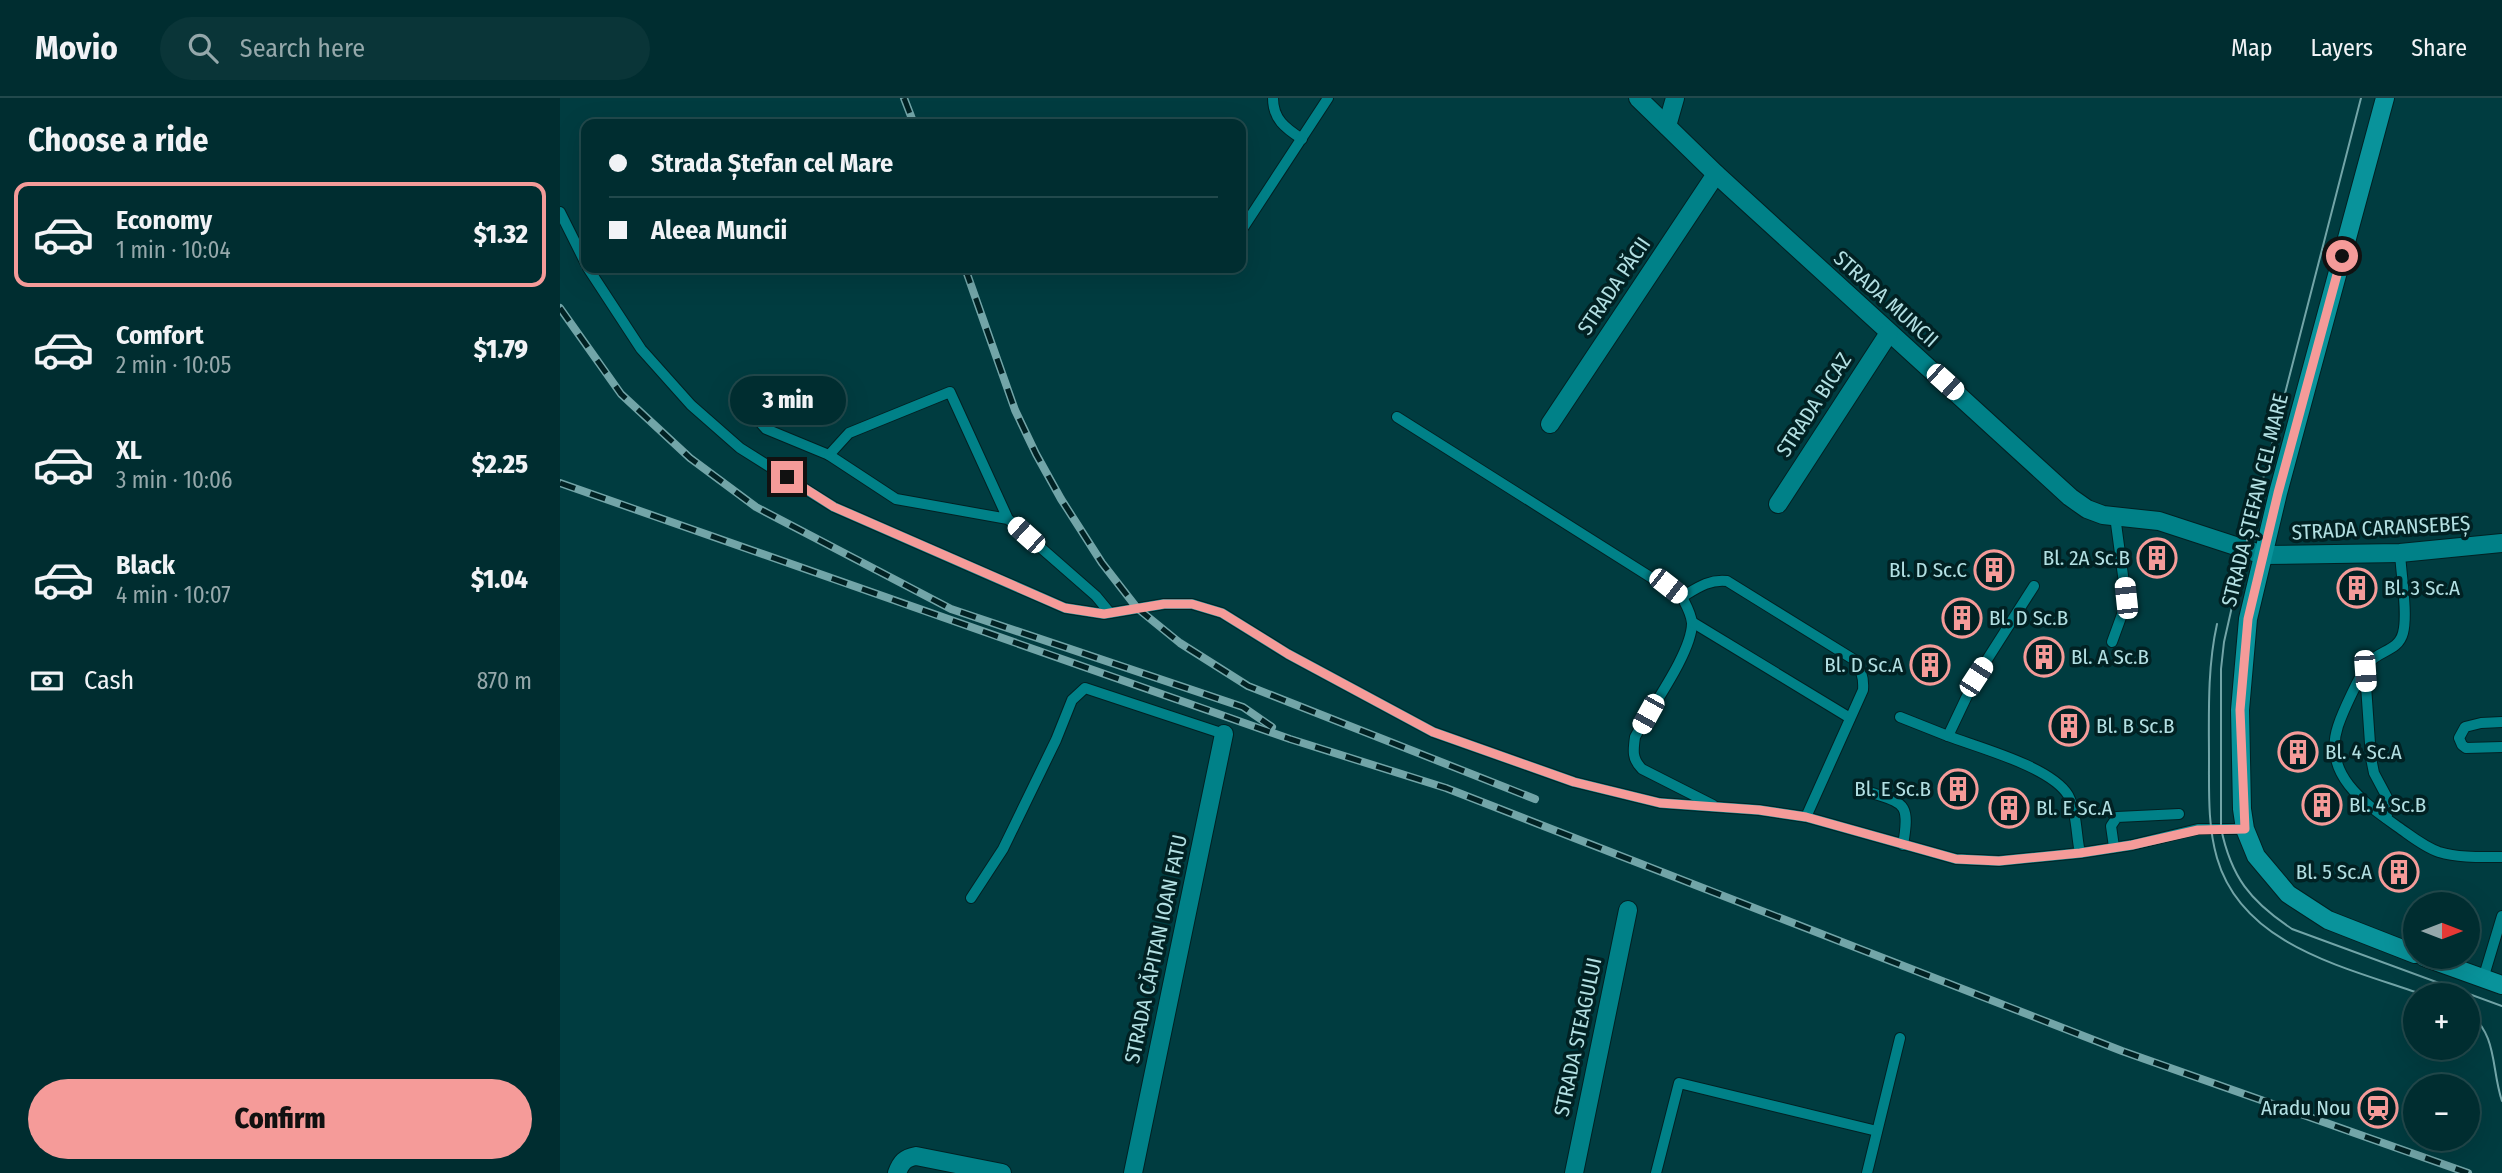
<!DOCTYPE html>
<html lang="en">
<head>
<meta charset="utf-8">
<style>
  :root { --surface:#002d30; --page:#0a3538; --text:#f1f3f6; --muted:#95a8ab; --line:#22494c; --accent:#f59b99 }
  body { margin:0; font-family:"Fira Sans Condensed",sans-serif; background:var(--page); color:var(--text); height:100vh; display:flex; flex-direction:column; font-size:26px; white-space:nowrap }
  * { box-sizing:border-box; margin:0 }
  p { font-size:23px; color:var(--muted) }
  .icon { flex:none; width:38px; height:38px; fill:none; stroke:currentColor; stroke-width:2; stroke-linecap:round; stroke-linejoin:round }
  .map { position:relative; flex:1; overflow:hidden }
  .side { display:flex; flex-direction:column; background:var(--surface); width:560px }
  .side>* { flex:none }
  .guide { position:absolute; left:21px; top:21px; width:665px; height:154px; border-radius:14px; box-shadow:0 7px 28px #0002,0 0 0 2px var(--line); display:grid; align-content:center; height:154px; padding:0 28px; background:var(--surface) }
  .needle { width:46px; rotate:90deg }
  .buttons { position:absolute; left:1843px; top:794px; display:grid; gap:14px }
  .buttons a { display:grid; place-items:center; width:77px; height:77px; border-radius:50%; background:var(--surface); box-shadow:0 7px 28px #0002,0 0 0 2px var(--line); font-size:35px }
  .end { position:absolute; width:32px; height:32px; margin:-16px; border:9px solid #f59b99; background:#111; box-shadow:0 0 0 4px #111 }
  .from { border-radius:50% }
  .bubble { position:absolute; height:49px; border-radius:24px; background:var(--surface); box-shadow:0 7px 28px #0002,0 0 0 2px var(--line); font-size:23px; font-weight:800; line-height:49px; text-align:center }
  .car { position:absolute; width:21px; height:42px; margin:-21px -10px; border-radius:9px; box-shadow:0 0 5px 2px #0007; background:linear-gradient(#fff 24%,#345 0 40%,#fff 0 76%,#345 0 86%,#fff 0) }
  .guide b { display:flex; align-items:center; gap:24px; height:66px; font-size:26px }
  .guide b+b { border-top:2px solid var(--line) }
  .guide i { width:18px; height:18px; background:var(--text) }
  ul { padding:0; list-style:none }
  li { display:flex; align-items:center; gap:21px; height:105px; margin:0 14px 10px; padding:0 14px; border:4px solid transparent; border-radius:14px }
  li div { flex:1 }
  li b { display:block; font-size:26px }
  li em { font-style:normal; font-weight:800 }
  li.selected { border-color:var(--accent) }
  li>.icon { width:63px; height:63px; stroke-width:1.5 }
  h2 { padding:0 28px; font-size:32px; line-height:84px }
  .pay { display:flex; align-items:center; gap:18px; height:77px; padding:0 28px; font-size:26px }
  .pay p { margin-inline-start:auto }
  .button { display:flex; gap:14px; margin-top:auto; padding:14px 28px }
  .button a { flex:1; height:80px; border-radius:42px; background:var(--accent); color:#111; font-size:28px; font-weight:800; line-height:80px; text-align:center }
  header { display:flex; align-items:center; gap:42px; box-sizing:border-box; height:98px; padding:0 35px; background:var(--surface); border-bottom:2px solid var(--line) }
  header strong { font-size:33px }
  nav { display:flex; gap:38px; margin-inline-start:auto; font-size:24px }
  .search { width:490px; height:63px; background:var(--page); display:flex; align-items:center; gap:18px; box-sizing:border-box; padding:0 24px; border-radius:38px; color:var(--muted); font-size:26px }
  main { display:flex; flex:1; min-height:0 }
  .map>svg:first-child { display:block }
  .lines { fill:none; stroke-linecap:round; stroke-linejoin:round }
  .service-casing { stroke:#012123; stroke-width:12 }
  .minor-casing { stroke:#012123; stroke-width:20 }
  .secondary-casing { stroke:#012123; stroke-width:20 }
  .service { stroke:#008188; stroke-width:10 }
  .minor { stroke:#008188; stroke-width:18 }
  .secondary { stroke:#09939b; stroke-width:18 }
  .tram { stroke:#72a5a8; stroke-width:2 }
  .rail-casing { stroke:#72a5a8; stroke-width:8 }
  .rail { stroke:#012123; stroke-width:5; stroke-dasharray:16; stroke-linecap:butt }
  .route { stroke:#f59b99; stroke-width:9 }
  .labels { text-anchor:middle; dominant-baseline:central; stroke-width:7; stroke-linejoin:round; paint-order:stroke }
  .street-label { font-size:21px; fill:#b3e0e3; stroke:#012123 }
  .poi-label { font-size:21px; fill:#b3e0e3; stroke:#012123; text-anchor:start }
</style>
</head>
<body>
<header>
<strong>Movio</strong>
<div class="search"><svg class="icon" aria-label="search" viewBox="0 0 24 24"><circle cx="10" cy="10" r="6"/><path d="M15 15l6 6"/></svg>Search here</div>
<nav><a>Map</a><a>Layers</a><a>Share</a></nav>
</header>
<main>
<section class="side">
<h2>Choose a ride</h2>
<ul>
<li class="selected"><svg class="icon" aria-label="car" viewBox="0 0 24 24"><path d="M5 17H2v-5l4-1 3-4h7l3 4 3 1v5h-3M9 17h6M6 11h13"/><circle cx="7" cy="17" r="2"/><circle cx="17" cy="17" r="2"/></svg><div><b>Economy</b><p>1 min · 10:04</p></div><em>$1.32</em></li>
<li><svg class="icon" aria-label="car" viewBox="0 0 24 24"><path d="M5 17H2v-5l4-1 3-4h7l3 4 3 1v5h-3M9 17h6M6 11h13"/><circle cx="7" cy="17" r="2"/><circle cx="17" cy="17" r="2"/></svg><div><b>Comfort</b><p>2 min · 10:05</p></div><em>$1.79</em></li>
<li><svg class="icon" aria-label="car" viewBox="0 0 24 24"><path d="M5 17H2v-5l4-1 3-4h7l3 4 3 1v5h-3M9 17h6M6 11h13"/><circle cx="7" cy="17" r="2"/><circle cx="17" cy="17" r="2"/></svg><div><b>XL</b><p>3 min · 10:06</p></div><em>$2.25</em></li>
<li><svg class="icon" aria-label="car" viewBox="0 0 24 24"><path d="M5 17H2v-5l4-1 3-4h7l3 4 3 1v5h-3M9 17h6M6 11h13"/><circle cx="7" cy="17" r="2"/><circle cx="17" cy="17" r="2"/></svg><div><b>Black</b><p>4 min · 10:07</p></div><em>$1.04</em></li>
</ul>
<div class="pay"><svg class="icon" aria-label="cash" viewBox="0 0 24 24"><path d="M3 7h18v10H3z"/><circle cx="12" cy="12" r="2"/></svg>Cash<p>870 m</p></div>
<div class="button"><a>Confirm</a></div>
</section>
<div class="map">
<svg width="1942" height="1075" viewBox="0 0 1942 1075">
  <rect width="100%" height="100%" fill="#003c40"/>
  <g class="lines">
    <g class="service-casing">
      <g id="service">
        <path d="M713,0c0,21 12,30 29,41"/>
        <path d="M0,114l26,52"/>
        <path d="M681,133l87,-133"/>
        <path d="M28,170l53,81 50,56 49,43 94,59 231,101 39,6 60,-10h28l30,9 66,41 145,78 141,50 86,21 99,7 47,7 150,42 43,2 81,-8 52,-8 66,-16h47"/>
        <path d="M180,301l26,30 63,26"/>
        <path d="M837,319l285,180c4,8 9,16 10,26 0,30 -42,86 -57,114 -2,14 -3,22 7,32l71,36"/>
        <path d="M448,421l-58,-127 -101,41 -20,22 67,44 112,20 88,77 14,17"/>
        <path d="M1840,455c1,21 8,61 3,80 -5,19 -25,17 -35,31 -9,13 -25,47 -30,62 -16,48 26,77 60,101 13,9 26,20 41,25 20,6 42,5 63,5"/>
        <path d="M1474,488l-58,91 -28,59c32,12 103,31 120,59 9,17 8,40 12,58"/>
        <path d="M1122,499c15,-9 27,-18 45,-16l126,78c8,11 11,17 10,31l-57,127"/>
        <path d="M1132,524l158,96"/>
        <path d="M1552,544l12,-33 2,-11 -11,-82"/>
        <path d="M1805,573l6,87 3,15 16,30 -4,15"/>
        <path d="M1340,619l48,19"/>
        <path d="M1942,624l-21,1 -16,4 -6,11 3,7 4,3 36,-1"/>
        <path d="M1303,692c40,14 48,9 40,55"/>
        <path d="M1554,749l-3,-21 6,-9 62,-3"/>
        <path d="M411,800l32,-49 53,-109 16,-40 13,-12 139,46"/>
        <path d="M1923,881l19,-63"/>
        <path d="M1096,1075l23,-90 198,48"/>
        <path d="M1307,1075l33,-135"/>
      </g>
    </g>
    <g class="minor-casing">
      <g id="minor">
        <path d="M1078,0l78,76 354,323 17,12 16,6 56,6 104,34 137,-2 102,-10"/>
        <path d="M1107,28l8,-28"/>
        <path d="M990,326l166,-250"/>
        <path d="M1218,406l111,-171"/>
        <path d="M337,1075c4,-11 8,-15 19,-17l86,17"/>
        <path d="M573,1075l91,-439"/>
        <path d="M1014,1075l54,-263"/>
      </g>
    </g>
    <g class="secondary-casing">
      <g id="secondary">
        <path d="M1825,0l-107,395 -30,126 -8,91 2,99 3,20 11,27 32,38 40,26 87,34"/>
        <path d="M1864,859l78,28"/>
      </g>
    </g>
    <use href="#service" class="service"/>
    <use href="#minor" class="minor"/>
    <use href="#secondary" class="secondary"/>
    <g class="tram">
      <path d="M1801,0l-116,451 -21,93 -3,27v159c10,49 29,73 71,101l210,77"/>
      <path d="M1657,526c-10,45 -8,92 -8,138 0,32 -1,65 8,96 26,90 133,110 210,138"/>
      <path d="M1908,914c30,23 23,57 34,89"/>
    </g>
    <g class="rail-casing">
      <g id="rail">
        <path d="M344,0l10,26"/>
        <path d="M405,170l50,142 21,44 25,45 41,64 35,45 43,35 68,43 287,113"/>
        <path d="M0,210l61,86 69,64 66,49 195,102 292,98 29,20"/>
        <path d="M0,385l730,256 156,49 676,263 346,122"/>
      </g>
    </g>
    <use href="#rail" class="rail"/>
  </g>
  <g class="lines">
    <path class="route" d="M227,379l47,30 231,101 39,6 60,-10h28l30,9 66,41 145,78 141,50 86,21 99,7 47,7 150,42 43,2 81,-8 52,-8 66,-15 47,-1 -5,-119 8,-91 30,-126 64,-237"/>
  </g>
  <defs>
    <g id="building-ring" transform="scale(2.0125)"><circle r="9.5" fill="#012123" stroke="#f59b99" stroke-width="1.5"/><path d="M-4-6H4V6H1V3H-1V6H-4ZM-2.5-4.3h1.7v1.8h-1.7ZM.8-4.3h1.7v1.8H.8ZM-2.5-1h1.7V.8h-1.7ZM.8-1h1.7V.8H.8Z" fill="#f59b99"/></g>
    <g id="station-ring" transform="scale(2.0125)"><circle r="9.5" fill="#012123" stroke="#f59b99" stroke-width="1.5"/><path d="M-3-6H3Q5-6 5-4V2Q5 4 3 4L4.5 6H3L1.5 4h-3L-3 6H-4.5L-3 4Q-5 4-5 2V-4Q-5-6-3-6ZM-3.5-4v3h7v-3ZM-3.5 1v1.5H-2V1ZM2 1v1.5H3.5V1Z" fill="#f59b99"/></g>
  </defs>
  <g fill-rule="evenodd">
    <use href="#building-ring" x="1597" y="460"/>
    <use href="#building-ring" x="1434" y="472"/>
    <use href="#building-ring" x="1797" y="490"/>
    <use href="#building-ring" x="1402" y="520"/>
    <use href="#building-ring" x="1484" y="559"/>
    <use href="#building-ring" x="1370" y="567"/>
    <use href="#building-ring" x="1509" y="628"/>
    <use href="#building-ring" x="1738" y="654"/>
    <use href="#building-ring" x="1398" y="691"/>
    <use href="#building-ring" x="1762" y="707"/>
    <use href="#building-ring" x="1449" y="710"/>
    <use href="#building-ring" x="1839" y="774"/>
    <use href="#station-ring" x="1818" y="1010"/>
  </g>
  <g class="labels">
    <g class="street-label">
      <text transform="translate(1054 188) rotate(-56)">STRADA PĂCII</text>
      <text transform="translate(1326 201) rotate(42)">STRADA MUNCII</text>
      <text transform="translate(1254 307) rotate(-57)">STRADA BICAZ</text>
      <text transform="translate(1695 402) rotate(-76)">STRADA ȘTEFAN CEL MARE</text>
      <text transform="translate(1821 430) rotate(-3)">STRADA CARANSEBEȘ</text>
      <text transform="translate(596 851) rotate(-78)">STRADA CĂPITAN IOAN FATU</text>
      <text transform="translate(1018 939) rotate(-78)">STRADA STEAGULUI</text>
    </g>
    <g class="poi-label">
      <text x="1570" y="460" text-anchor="end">Bl. 2A Sc.B</text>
      <text x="1407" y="472" text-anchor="end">Bl. D Sc.C</text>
      <text x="1824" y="490">Bl. 3 Sc.A</text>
      <text x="1429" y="520">Bl. D Sc.B</text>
      <text x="1511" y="559">Bl. A Sc.B</text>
      <text x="1343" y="567" text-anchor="end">Bl. D Sc.A</text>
      <text x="1536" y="628">Bl. B Sc.B</text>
      <text x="1765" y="654">Bl. 4 Sc.A</text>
      <text x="1371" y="691" text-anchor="end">Bl. E Sc.B</text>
      <text x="1789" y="707">Bl. 4 Sc.B</text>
      <text x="1476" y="710">Bl. E Sc.A</text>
      <text x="1812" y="774" text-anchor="end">Bl. 5 Sc.A</text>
      <text x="1791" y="1010" text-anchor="end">Aradu Nou</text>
    </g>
  </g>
</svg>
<div class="buttons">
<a><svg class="needle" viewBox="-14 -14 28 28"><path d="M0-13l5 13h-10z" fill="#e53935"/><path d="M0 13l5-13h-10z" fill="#95a8ab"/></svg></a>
<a>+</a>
<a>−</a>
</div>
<i class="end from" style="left:1782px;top:158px"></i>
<i class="end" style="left:227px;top:379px"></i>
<div class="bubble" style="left:170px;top:278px;width:116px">3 min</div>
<i class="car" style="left:1385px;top:284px;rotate:132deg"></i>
<i class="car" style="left:466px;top:437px;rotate:312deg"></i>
<i class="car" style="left:1108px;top:488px;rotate:128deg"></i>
<i class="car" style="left:1566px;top:500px;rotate:354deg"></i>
<i class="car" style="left:1805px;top:573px;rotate:176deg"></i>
<i class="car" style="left:1416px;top:579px;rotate:33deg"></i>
<i class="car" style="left:1088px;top:616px;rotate:209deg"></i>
<div class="guide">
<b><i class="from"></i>Strada Ștefan cel Mare</b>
<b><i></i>Aleea Muncii</b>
</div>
</div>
</main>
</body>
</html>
